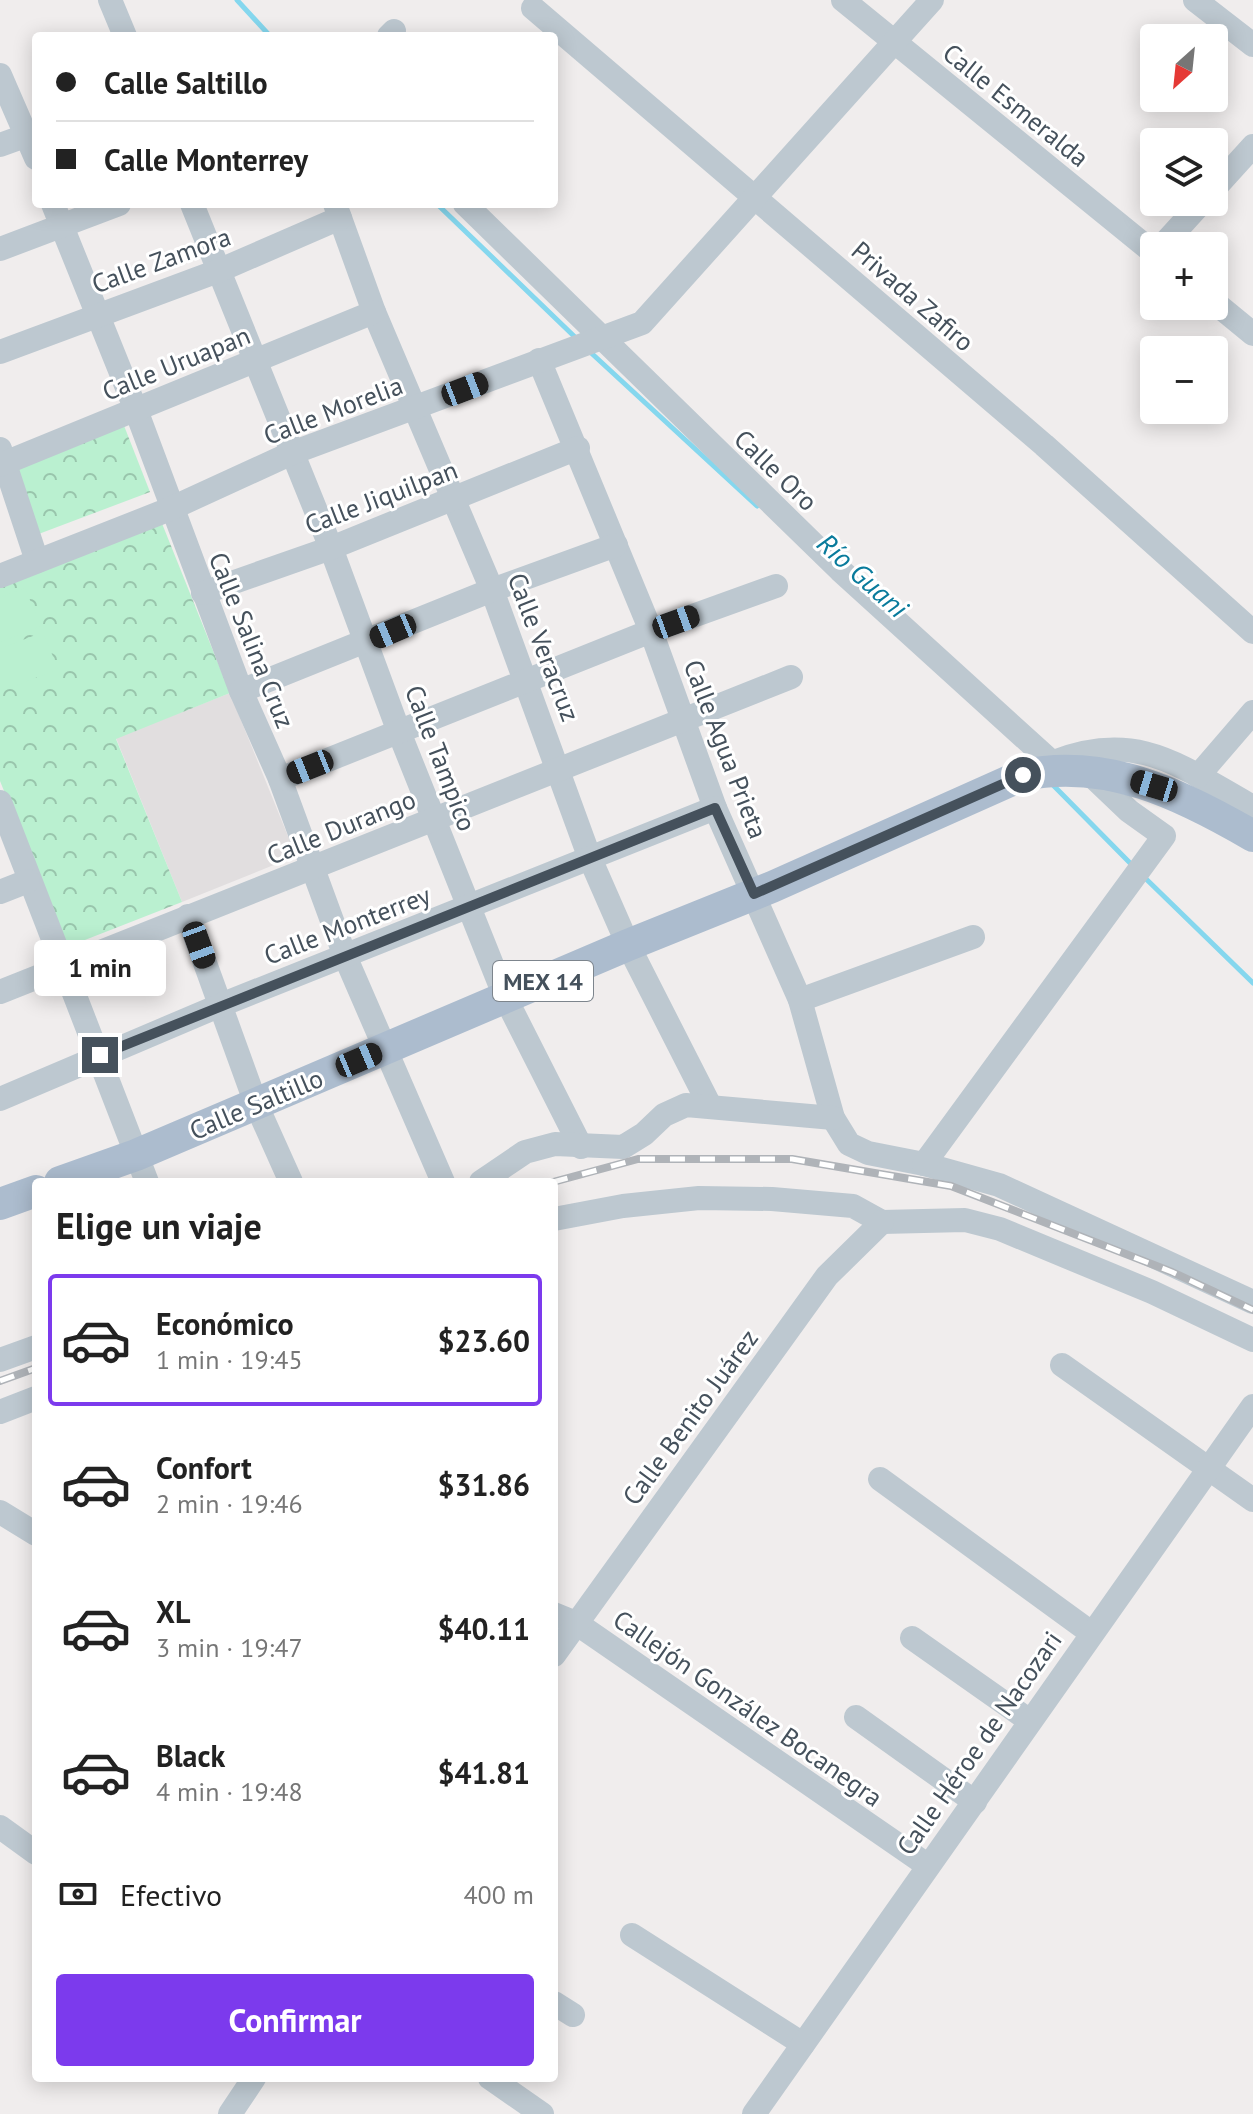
<!DOCTYPE html>
<html lang="es">
<head>
<meta charset="utf-8">
<style>
  :root { --surface:#fff; --page:#f6f6f6; --text:#222; --muted:#767676; --line:#e0e0e0; --accent:#7c3aed }
  body { margin:0; font-family:"PT Sans",sans-serif; background:var(--page); color:var(--text); height:100vh; display:flex; flex-direction:column; font-size:30px; white-space:nowrap }
  * { box-sizing:border-box; margin:0 }
  p { font-size:26px; color:var(--muted) }
  .icon { flex:none; width:44px; height:44px; fill:none; stroke:currentColor; stroke-width:2; stroke-linecap:round; stroke-linejoin:round }
  .map { position:relative; flex:1; overflow:hidden }
  .drawer { position:absolute; left:32px; top:1178px; width:526px; height:904px; display:flex; flex-direction:column; background:var(--surface); border-radius:8px; box-shadow:0 4px 20px #0003 }
  .drawer>* { flex:none }
  .hud { position:absolute; left:32px; top:32px; width:526px; height:176px; border-radius:8px; box-shadow:0 4px 20px #0003; display:grid; align-content:center; height:176px; padding:0 24px; background:var(--surface) }
  .needle { width:52px; rotate:207deg }
  .buttons { position:absolute; left:1140px; top:24px; display:grid; gap:16px }
  .buttons a { display:grid; place-items:center; width:88px; height:88px; border-radius:8px; background:var(--surface); box-shadow:0 4px 20px #0003; font-size:40px }
  .end { position:absolute; width:36px; height:36px; margin:-18px; border:10px solid #45515c; background:#fff; box-shadow:0 0 0 4px #fff }
  .from { border-radius:50% }
  .bubble { position:absolute; height:56px; border-radius:8px; background:var(--surface); box-shadow:0 4px 20px #0003; font-size:26px; font-weight:800; line-height:56px; text-align:center }
  .car { position:absolute; width:24px; height:48px; margin:-24px -12px; border-radius:10px; box-shadow:0 0 6px 2px #0007; background:linear-gradient(#222 24%,#8ab4d8 0 40%,#222 0 76%,#8ab4d8 0 86%,#222 0) }
  .hud b { display:flex; align-items:center; gap:28px; height:76px; font-size:30px }
  .hud b+b { border-top:2px solid var(--line) }
  .hud i { width:20px; height:20px; background:var(--text) }
  ul { padding:0; list-style:none }
  li { display:flex; align-items:center; gap:24px; height:132px; margin:0 16px 12px; padding:0 8px; border:4px solid transparent; border-radius:8px }
  li div { flex:1 }
  li b { display:block; font-size:30px }
  li em { font-style:normal; font-weight:800 }
  li.current { border-color:var(--accent) }
  li>.icon { width:72px; height:72px; stroke-width:1.5 }
  h2 { padding:0 24px; font-size:36px; line-height:96px }
  .pay { display:flex; align-items:center; gap:20px; height:88px; padding:0 24px; font-size:30px }
  .pay p { margin-inline-start:auto }
  .cta { display:flex; gap:16px; margin-top:auto; padding:16px 24px }
  .cta a { flex:1; height:92px; border-radius:8px; background:var(--accent); color:#fff; font-size:32px; font-weight:800; line-height:92px; text-align:center }
  .map>svg:first-child { display:block }
  .education { fill:#e1dedf }
  .park { fill:url(#park-crowns) }
  .pitch { fill:#baf0d0 }
  .lines { fill:none; stroke-linecap:round; stroke-linejoin:round }
  .stream { stroke:#85d7ee; stroke-width:5 }
  .minor { stroke:#bdc8d0; stroke-width:24 }
  .major { stroke:#acbcce; stroke-width:32 }
  .rail-casing { stroke:#afb3b8; stroke-width:8 }
  .rail { stroke:#fff; stroke-width:5; stroke-dasharray:15; stroke-linecap:butt }
  .route { stroke:#45515c; stroke-width:10 }
  .labels { text-anchor:middle; dominant-baseline:central; stroke-width:6; stroke-linejoin:round; paint-order:stroke }
  .shield { fill:#fff; stroke:#7d858d; stroke-width:2 }
  .shield-label { font-size:24px; font-weight:bold; fill:#45515c }
  .street-label { font-size:26px; fill:#45515c; stroke:#fff }
  .water-label { font-size:28px; font-style:italic; fill:#097b9c; stroke:#fff }
</style>
</head>
<body>
<div class="map">
<svg width="1253" height="2114" viewBox="0 0 1253 2114">
  <defs>
    <pattern id="park-crowns" width="20" height="18" patternUnits="userSpaceOnUse" patternTransform="scale(2)"><rect width="20" height="18" fill="#baf0d0"/><path d="M2 6a3 3 0 1 1 6 0M12 15a3 3 0 1 1 6 0" fill="none" stroke="#99c5ac"/></pattern>
  </defs>
  <rect width="100%" height="100%" fill="#f0eded"/>
  <path class="education" d="M230,693l66,163 -114,46 -66,-164z"/>
  <g class="park">
    <path d="M121,418l29,74 -114,43 -29,-74z"/>
    <path d="M157,511l73,182 -114,46 66,163 -115,45 -67,-166v-208z"/>
  </g>
  <g class="pitch">
    <path d="M25,588l16,38 -41,16v-45z"/>
    <path d="M43,632l15,37 -58,23v-43z"/>
  </g>
  <g class="lines">
    <g class="stream">
      <path d="M237,0l33,36"/>
      <path d="M437,204l141,136"/>
      <path d="M588,350l169,156"/>
      <path d="M1052,784l80,81"/>
      <path d="M1142,875l111,108"/>
    </g>
    <g class="minor">
      <path d="M110,0l15,36"/>
      <path d="M843,0l311,253"/>
      <path d="M1195,0l58,45"/>
      <path d="M533,8l511,437 209,187"/>
      <path d="M389,36l5,-5"/>
      <path d="M0,75l36,83"/>
      <path d="M0,145l36,-13"/>
      <path d="M1214,189l39,-43"/>
      <path d="M53,204l83,206 105,281 39,88 65,177 98,226"/>
      <path d="M192,204l139,344 68,184 106,265 76,150"/>
      <path d="M335,204l39,108 118,278 97,266 39,89 82,161"/>
      <path d="M465,204l375,366 218,198"/>
      <path d="M1162,246l40,-44"/>
      <path d="M0,249l119,-45"/>
      <path d="M1214,302l39,32"/>
      <path d="M0,352l218,-81 122,-53"/>
      <path d="M539,360l112,271 64,177 85,192 33,118 16,26 19,9 56,11 75,21 254,117"/>
      <path d="M0,449l37,112"/>
      <path d="M0,465l374,-153"/>
      <path d="M0,576l170,-67 122,-56 350,-130 290,-323"/>
      <path d="M203,593l128,-45 247,-100"/>
      <path d="M241,691l251,-101 124,-45"/>
      <path d="M1054,762c84,-33 127,5 199,45"/>
      <path d="M1198,776l55,-64"/>
      <path d="M280,779l371,-148 125,-45"/>
      <path d="M0,802l147,380"/>
      <path d="M0,892l28,-11"/>
      <path d="M188,916l68,188 35,78"/>
      <path d="M0,992l791,-315"/>
      <path d="M800,1000l173,-63"/>
      <path d="M0,1099l221,-94 494,-197"/>
      <path d="M924,1164l240,-328 -35,-25 -43,-41"/>
      <path d="M481,1182l44,-30 30,-8 68,3 21,-13 20,-19 22,-10 147,13"/>
      <path d="M554,1219l69,-13 76,-8 73,1 81,7 29,16 83,-2 35,9 152,63 101,48"/>
      <path d="M0,1360l36,-13"/>
      <path d="M1062,1365l191,135"/>
      <path d="M0,1412l36,-14"/>
      <path d="M880,1479l210,153"/>
      <path d="M0,1512l36,22"/>
      <path d="M554,1614l22,9 351,242"/>
      <path d="M912,1638l118,83"/>
      <path d="M554,1655l273,-379 55,-54"/>
      <path d="M856,1717l119,85"/>
      <path d="M0,1827l36,26"/>
      <path d="M632,1935l171,109"/>
      <path d="M554,2003l19,12"/>
      <path d="M490,2078l52,36"/>
      <path d="M230,2114l24,-36"/>
      <path d="M754,2114l499,-708"/>
    </g>
    <g class="major">
      <path d="M60,1182l76,-27 492,-210 144,-58 251,-112c84,-17 158,19 230,61"/>
      <path d="M0,1204l36,-13"/>
    </g>
    <g class="rail-casing">
      <g id="rail">
        <path d="M553,1182l85,-23h154l159,27 221,86 81,38"/>
        <path d="M0,1381l36,-13"/>
      </g>
    </g>
    <use href="#rail" class="rail"/>
  </g>
  <g class="lines">
    <path class="route" d="M100,1055l615,-247 39,86 269,-119"/>
  </g>
  <g class="labels">
    <rect class="shield" x="493" y="961" width="100" height="40" rx="6"/>
    <g class="shield-label">
      <text x="543" y="981">MEX 14</text>
    </g>
    <g class="street-label">
      <text transform="translate(1016 105) rotate(39)">Calle Esmeralda</text>
      <text transform="translate(161 260) rotate(-20)">Calle Zamora</text>
      <text transform="translate(913 296) rotate(41)">Privada Zafiro</text>
      <text transform="translate(176 363) rotate(-22)">Calle Uruapan</text>
      <text transform="translate(333 410) rotate(-21)">Calle Morelia</text>
      <text transform="translate(776 470) rotate(44)">Calle Oro</text>
      <text transform="translate(381 497) rotate(-21)">Calle Jiquilpan</text>
      <text transform="translate(252 640) rotate(68)">Calle Salina Cruz</text>
      <text transform="translate(544 647) rotate(69)">Calle Veracruz</text>
      <text transform="translate(726 749) rotate(69)">Calle Agua Prieta</text>
      <text transform="translate(441 758) rotate(69)">Calle Tampico</text>
      <text transform="translate(341 827) rotate(-22)">Calle Durango</text>
      <text transform="translate(347 925) rotate(-21)">Calle Monterrey</text>
      <text transform="translate(256 1104) rotate(-23)">Calle Saltillo</text>
      <text transform="translate(690 1417) rotate(-54)">Calle Benito Juárez</text>
      <text transform="translate(748 1708) rotate(35)">Callejón González Bocanegra</text>
      <text transform="translate(979 1743) rotate(-55)">Calle Héroe de Nacozari</text>
    </g>
    <g class="water-label">
      <text transform="translate(863 575) rotate(42)">Río Guani</text>
    </g>
  </g>
</svg>
<div class="buttons">
<a><svg class="needle" viewBox="-14 -14 28 28"><path d="M0-13l5 13h-10z" fill="#e53935"/><path d="M0 13l5-13h-10z" fill="#767676"/></svg></a>
<a><svg class="icon" aria-label="layers" viewBox="0 0 24 24"><path d="M12 4l9 5-9 5-9-5zM3 14l9 5 9-5"/></svg></a>
<a>+</a>
<a>−</a>
</div>
<i class="end from" style="left:1023px;top:775px"></i>
<i class="end" style="left:100px;top:1055px"></i>
<div class="bubble" style="left:34px;top:940px;width:132px">1 min</div>
<i class="car" style="left:465px;top:389px;rotate:69deg"></i>
<i class="car" style="left:676px;top:622px;rotate:70deg"></i>
<i class="car" style="left:393px;top:631px;rotate:247deg"></i>
<i class="car" style="left:310px;top:767px;rotate:248deg"></i>
<i class="car" style="left:1154px;top:786px;rotate:287deg"></i>
<i class="car" style="left:199px;top:945px;rotate:160deg"></i>
<i class="car" style="left:359px;top:1060px;rotate:67deg"></i>
<div class="hud">
<b><i class="from"></i>Calle Saltillo</b>
<b><i></i>Calle Monterrey</b>
</div>
<section class="drawer">
<h2>Elige un viaje</h2>
<ul>
<li class="current"><svg class="icon" aria-label="car" viewBox="0 0 24 24"><path d="M5 17H2v-5l4-1 3-4h7l3 4 3 1v5h-3M9 17h6M6 11h13"/><circle cx="7" cy="17" r="2"/><circle cx="17" cy="17" r="2"/></svg><div><b>Económico</b><p>1 min · 19:45</p></div><em>$23.60</em></li>
<li><svg class="icon" aria-label="car" viewBox="0 0 24 24"><path d="M5 17H2v-5l4-1 3-4h7l3 4 3 1v5h-3M9 17h6M6 11h13"/><circle cx="7" cy="17" r="2"/><circle cx="17" cy="17" r="2"/></svg><div><b>Confort</b><p>2 min · 19:46</p></div><em>$31.86</em></li>
<li><svg class="icon" aria-label="car" viewBox="0 0 24 24"><path d="M5 17H2v-5l4-1 3-4h7l3 4 3 1v5h-3M9 17h6M6 11h13"/><circle cx="7" cy="17" r="2"/><circle cx="17" cy="17" r="2"/></svg><div><b>XL</b><p>3 min · 19:47</p></div><em>$40.11</em></li>
<li><svg class="icon" aria-label="car" viewBox="0 0 24 24"><path d="M5 17H2v-5l4-1 3-4h7l3 4 3 1v5h-3M9 17h6M6 11h13"/><circle cx="7" cy="17" r="2"/><circle cx="17" cy="17" r="2"/></svg><div><b>Black</b><p>4 min · 19:48</p></div><em>$41.81</em></li>
</ul>
<div class="pay"><svg class="icon" aria-label="cash" viewBox="0 0 24 24"><path d="M3 7h18v10H3z"/><circle cx="12" cy="12" r="2"/></svg>Efectivo<p>400 m</p></div>
<div class="cta"><a>Confirmar</a></div>
</section>
</div>
</body>
</html>
